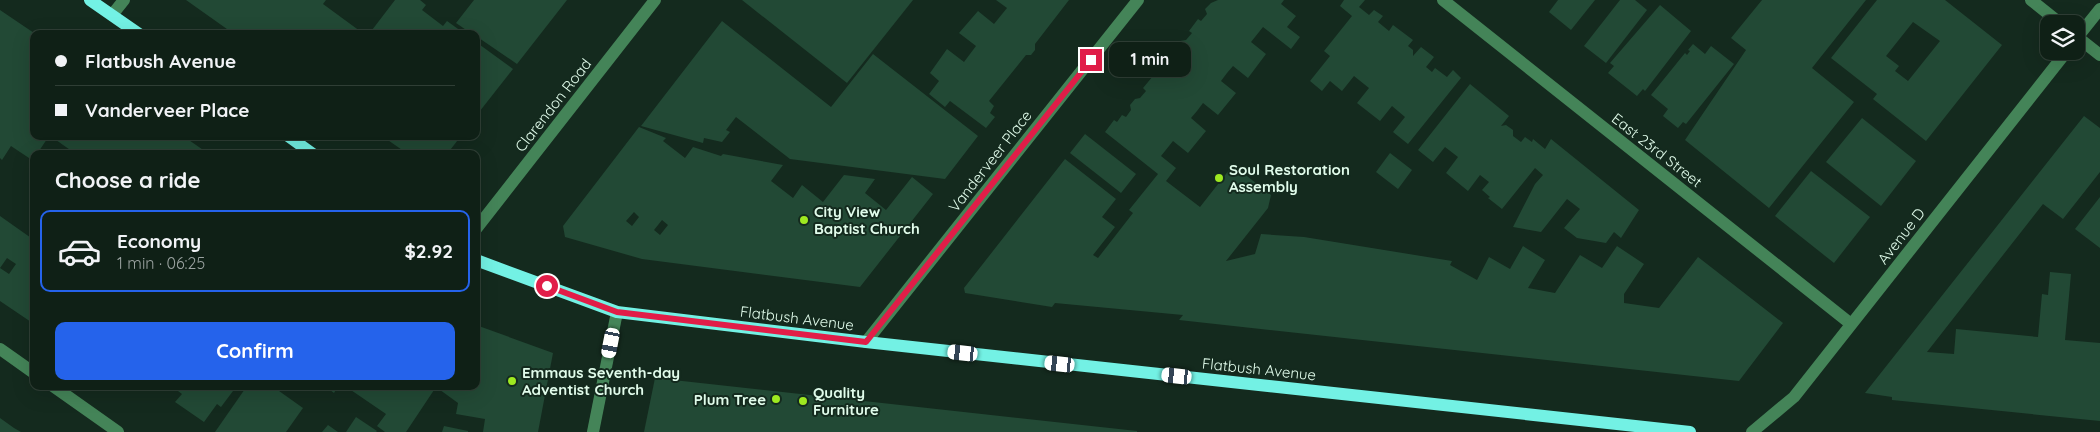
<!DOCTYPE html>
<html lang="en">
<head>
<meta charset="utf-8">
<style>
  :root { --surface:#0f2016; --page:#18281f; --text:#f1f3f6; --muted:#9ba3a1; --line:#2f3e35; --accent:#2563eb }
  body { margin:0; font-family:Quicksand,sans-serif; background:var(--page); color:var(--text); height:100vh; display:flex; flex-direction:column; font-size:19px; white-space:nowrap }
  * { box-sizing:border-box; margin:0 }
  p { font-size:16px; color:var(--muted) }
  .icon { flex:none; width:28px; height:28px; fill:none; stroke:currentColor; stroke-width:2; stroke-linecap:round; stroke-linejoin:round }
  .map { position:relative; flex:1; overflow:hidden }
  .panel { position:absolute; left:30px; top:150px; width:450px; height:240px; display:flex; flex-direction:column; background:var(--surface); border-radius:10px; box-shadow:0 5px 20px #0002,0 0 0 1px var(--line) }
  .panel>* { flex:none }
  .banner { position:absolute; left:30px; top:30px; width:450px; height:110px; border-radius:10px; box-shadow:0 5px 20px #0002,0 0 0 1px var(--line); display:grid; align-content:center; height:110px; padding:0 25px; background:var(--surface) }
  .buttons { position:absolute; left:2040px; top:15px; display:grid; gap:10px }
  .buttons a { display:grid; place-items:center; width:45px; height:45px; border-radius:10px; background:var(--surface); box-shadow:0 5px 20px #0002,0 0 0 1px var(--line); font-size:25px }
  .end { position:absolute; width:22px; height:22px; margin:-11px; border:6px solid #e11d48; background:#fff; box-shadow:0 0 0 2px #fff }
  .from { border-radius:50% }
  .bubble { position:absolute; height:35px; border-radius:10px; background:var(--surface); box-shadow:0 5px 20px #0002,0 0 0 1px var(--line); font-size:16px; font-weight:700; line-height:35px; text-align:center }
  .car { position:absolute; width:15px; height:30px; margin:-15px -8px; border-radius:6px; box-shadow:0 0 4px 1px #0007; background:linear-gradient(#fff 24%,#345 0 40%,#fff 0 76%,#345 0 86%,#fff 0) }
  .banner b { display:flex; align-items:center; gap:18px; height:48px; font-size:19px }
  .banner b+b { border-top:1px solid var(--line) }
  .banner i { width:12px; height:12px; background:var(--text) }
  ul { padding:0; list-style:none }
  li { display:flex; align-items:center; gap:15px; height:82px; margin:0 10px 8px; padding:0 15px; border:2px solid transparent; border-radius:10px }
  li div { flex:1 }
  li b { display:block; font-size:19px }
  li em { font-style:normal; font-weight:700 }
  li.active { border-color:var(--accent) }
  li>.icon { width:45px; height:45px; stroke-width:1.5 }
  h2 { padding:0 25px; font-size:22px; line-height:60px }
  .button { display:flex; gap:10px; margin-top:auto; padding:10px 25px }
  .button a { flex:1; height:58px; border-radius:10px; background:var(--accent); color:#fff; font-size:20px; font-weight:700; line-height:58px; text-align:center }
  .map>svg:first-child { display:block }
  .building { fill:#224935; fill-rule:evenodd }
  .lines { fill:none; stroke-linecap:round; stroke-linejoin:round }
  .minor { stroke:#448458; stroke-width:12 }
  .major { stroke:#73f1e4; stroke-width:12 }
  .route { stroke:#e11d48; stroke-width:6 }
  .poi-dot { fill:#9ee920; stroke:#142a1e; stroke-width:2 }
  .labels { text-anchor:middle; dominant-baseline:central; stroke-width:4; stroke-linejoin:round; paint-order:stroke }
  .street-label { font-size:15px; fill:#e1fceb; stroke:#142a1e }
  .poi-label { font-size:15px; font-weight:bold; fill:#e1fceb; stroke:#142a1e; text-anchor:start }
</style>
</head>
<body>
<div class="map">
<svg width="2100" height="432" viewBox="0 0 2100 432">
  <rect width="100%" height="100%" fill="#142a1e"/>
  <g class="building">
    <path d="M186,0h140l-3,4 41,30h-130z"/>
    <path d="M395,0h25l6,5 -4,5 21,16 4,-5 18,13h-96z"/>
    <path d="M474,0h93l-50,64 -41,-28v-2h-4l-16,-11z"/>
    <path d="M742,0h171l-66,83z"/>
    <path d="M996,0h73l-34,44v6l-4,5h-5l-37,46 5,5 -4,7 5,4 -9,11 -36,-27 -5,6 -16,-13 10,-13 -9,-8 17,-24 17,13 12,-16 -17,-13 19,-22 16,13 13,-16z"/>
    <path d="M1218,0h66l-3,4 15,12 -9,11 13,10 -9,12 -28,-22 -12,15 15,12 -18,24 -15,-12 -6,7 -6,8 15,12 -18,22 -15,-12 -6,8 -6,7 15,13 -18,22 -15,-12 -12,15 15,12 -10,13 34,26 33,-42 38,30 -3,13 -42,53 29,-7 6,-20 43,3 148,24 -2,4 27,15 12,-23 21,12 13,-23 22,14 -17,28 27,5 25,-38 22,13 15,-22 27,18 -20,30v9l35,5 39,-51 85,66 -44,58 -560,-61 4,-5 -128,-12 -3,4 -87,-14 -1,-5 101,-129 51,40 -14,18 13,10 -22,28 5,3 35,-45 -4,-3 29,-36 -53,-42 9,-12 3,2 5,-7 4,2 5,-7 -1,-5 5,-6 5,-1 6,-7 -3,-3 10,-12 3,2 6,-7 -2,-4 6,-7h5l6,-8 -1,-5 4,-6 6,-1 6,-7 -3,-2 9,-12 3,2 6,-7 -2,-5 6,-6z"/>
    <path d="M1344,0h21l-6,7 10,8 5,-5 9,6 -5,6 11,9 4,-6 20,15 -5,6 5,4v6l8,-9 13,10 -8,10 6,5 3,-4 12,9 6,-7 8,8 -53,66 -15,-12 12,-15 -13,-11 -12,15 -23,-18 12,-15 -15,-12 -12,15 -12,-10 -8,10 -12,-10 20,-25 -6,-5 28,-35 -12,-10z"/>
    <path d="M1558,0h37l-24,30 -22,-18z"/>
    <path d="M1620,0h15l12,10 -41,53 -22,-17z"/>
    <path d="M1762,0h104l-54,68 42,34 -85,106 -84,-68 61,-90 -15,-12z"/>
    <path d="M1877,0h68l57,45 -76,96 -53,-42 4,-5 -46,-36zM1913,22l27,19 -32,40 -13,-10 4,-5 -13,-10z"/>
    <path d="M1660,5l31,26 -46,60 -2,-2 -6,7 -29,-23 6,-7 -4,-3z"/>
    <path d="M0,10l34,23v103h15l-12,18h-3l-2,6 -21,-14 -9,14 -2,-2z"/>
    <path d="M722,21l109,86 42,-53 105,82 -33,43 -155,-20 -54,-42 -10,13 4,2 -8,10 -18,-4 -1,5 -62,-17z"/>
    <path d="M476,42l37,27 -37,47z"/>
    <path d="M1693,44l12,10 6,-8 23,18 -48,60 -3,-2 -5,6 -15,-12 5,-7 -17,-14 34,-42 2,2 3,-4 -2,-1z"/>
    <path d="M1470,84l39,32 -8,10 5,-1 7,5v6l8,6 4,-5 7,5 1,-3 12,10 6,-10 88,71 -18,28 -7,-6 -8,11 -29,-5 -13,-10 16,-19 -13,-10 -26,33 -28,-5 22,-43 8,-9 -8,-7 -33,41 -14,-11 2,-1 -8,-7 7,-8 -9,-7 -12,16 -22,-18 12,-16 -13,-10 -12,15 -15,-12z"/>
    <path d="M2084,116l16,12v44l-37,47 -20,-15 -116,148 27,2 2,-25 82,8 4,-43 6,1 2,-23 21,2 -6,66 35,3v78l-208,-21v-3l-27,-4z"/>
    <path d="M1862,118l54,43 -35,45 -55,-44z"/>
    <path d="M639,127l27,11 -3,3 22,17 8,-11 28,9 2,-2 60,11 -12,16 22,17 9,-13 21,17 21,-27 31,4 -10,14 21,17 26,-33 21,17 -73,93 -218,-28 -77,-22 -2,-11zM634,212l5,5 -7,9 -6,-5zM662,220l6,5 -8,10 -6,-5z"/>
    <path d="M1085,134l51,40 -15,19 -51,-40z"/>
    <path d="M59,136h124l26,18h-133l-20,-14z"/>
    <path d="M382,136h79l-14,18h-39z"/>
    <path d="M1390,153l22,17 -14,19 -22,-17z"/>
    <path d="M1811,171l59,46 -36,46 -59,-47z"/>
    <path d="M2100,197v51l-25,-19z"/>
    <path d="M0,216l34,24v84l-34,-23zM7,258l9,6 -7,10 -9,-6z"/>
    <path d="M476,325l77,28 -15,79h-55l2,-13 -29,-5 2,-11 -22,-16 -30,45h-21l-8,-6 9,-12 -41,-28h131z"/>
    <path d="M655,378l482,53v1h-493z"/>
    <path d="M181,386h48l4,5 -12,16 -4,-3 -13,18 -29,-20 7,-8 -4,-3z"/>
    <path d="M247,386h25l31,22 -17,24h-71z"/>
    <path d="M325,386h13l-4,7z"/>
    <path d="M356,417l21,14 -1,1h-30z"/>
    <path d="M0,418l14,10 7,4h-21z"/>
    <path d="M328,425l10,7h-16z"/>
    <path d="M444,426l24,5v1h-26z"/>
  </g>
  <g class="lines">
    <g class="minor">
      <path d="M1443,0l408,324"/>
      <path d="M2031,0l30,24"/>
      <path d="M112,15l12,-15"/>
      <path d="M2076,36l24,19"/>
      <path d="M2076,39l24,-30"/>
      <path d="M476,229l179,-229"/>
      <path d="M866,342l272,-342"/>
      <path d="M0,349l34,24"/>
      <path d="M53,386l65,46"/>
      <path d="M593,432l24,-120"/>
      <path d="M1752,432l42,-35 273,-346"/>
    </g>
    <g class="major">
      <path d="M90,0l49,34"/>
      <path d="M288,136l25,18"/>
      <path d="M476,260l141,52 249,30 824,90"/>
    </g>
  </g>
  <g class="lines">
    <path class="route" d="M547,286l70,26 249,30 225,-282"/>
  </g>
  <g class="poi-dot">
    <circle cx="1219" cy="178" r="5"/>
    <circle cx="804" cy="220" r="5"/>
    <circle cx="512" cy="381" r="5"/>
    <circle cx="776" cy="399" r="5"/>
    <circle cx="803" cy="401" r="5"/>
  </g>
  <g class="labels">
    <g class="street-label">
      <text transform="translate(553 105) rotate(-52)">Clarendon Road</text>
      <text transform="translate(1657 150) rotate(38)">East 23rd Street</text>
      <text transform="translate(990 161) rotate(-52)">Vanderveer Place</text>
      <text transform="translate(1901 236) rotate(-52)">Avenue D</text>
      <text transform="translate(797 318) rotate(7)">Flatbush Avenue</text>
      <text transform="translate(1259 369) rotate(6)">Flatbush Avenue</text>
    </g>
    <g class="poi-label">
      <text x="1229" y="169">Soul Restoration<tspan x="1229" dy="17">Assembly</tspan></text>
      <text x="814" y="211">City View<tspan x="814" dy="17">Baptist Church</tspan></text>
      <text x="522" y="372">Emmaus Seventh-day<tspan x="522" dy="17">Adventist Church</tspan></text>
      <text x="813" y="392">Quality<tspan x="813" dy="17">Furniture</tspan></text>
      <text x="766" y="399" text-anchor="end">Plum Tree</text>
    </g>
  </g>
</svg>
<div class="buttons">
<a><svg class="icon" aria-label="layers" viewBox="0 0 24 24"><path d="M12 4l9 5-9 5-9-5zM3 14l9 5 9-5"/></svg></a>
</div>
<i class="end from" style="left:547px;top:286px"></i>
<i class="end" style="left:1091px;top:60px"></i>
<div class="bubble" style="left:1109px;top:42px;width:82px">1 min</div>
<i class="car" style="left:611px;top:343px;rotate:191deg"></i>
<i class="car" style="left:963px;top:353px;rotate:276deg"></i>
<i class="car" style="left:1060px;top:364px;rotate:276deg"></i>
<i class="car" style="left:1177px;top:376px;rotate:276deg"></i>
<div class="banner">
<b><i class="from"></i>Flatbush Avenue</b>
<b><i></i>Vanderveer Place</b>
</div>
<section class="panel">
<h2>Choose a ride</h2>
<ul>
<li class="active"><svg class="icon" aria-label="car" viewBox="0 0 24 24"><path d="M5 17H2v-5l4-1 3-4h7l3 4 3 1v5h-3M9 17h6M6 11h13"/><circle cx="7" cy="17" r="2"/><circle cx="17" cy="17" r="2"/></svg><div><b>Economy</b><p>1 min · 06:25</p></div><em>$2.92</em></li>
</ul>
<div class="button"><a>Confirm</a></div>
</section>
</div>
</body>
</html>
